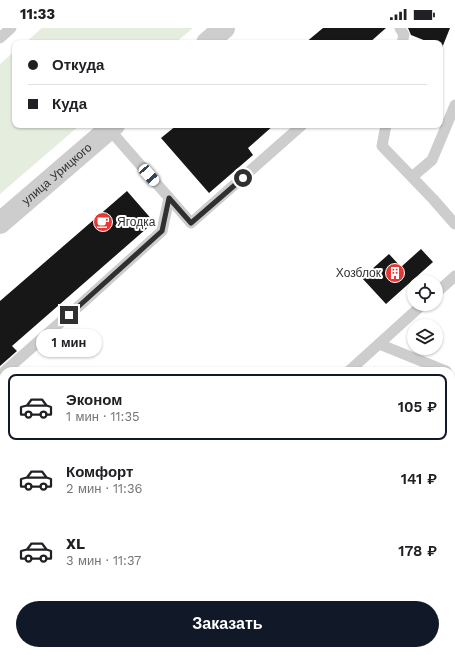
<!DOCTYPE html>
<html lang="ru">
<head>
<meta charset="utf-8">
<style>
  :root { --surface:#fff; --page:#f2f2f2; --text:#202124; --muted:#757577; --line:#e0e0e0; --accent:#111827 }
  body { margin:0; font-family:"Work Sans",sans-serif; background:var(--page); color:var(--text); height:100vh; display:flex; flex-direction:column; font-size:15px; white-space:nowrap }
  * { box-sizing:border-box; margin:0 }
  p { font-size:13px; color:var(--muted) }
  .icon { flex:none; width:22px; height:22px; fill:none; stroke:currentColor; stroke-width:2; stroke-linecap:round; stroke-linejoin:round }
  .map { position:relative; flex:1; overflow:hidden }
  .details { position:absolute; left:0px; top:339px; width:455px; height:288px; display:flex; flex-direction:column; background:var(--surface); border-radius:12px 12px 0 0; box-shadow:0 1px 3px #0004 }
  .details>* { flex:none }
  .banner { position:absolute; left:12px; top:12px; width:431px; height:88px; border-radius:8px; box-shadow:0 1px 3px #0004; display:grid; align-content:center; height:88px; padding:0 16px; background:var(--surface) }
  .buttons { position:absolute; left:407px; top:247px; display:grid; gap:8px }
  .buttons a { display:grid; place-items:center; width:36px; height:36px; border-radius:50%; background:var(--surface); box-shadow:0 1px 3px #0004; font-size:20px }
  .end { position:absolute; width:18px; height:18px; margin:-9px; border:5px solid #303030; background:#fff; box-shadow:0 0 0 2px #fff }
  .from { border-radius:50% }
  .bubble { position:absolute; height:28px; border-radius:14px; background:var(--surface); box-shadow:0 1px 3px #0004; font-size:13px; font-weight:600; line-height:28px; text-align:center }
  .car { position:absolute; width:12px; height:24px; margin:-12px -6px; border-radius:5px; box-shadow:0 0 3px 1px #0007; background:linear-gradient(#fff 24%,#345 0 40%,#fff 0 76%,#345 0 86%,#fff 0) }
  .banner b { display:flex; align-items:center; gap:14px; height:38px; font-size:15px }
  .banner b+b { border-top:1px solid var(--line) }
  .banner i { width:10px; height:10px; background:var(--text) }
  ul { padding:7px 0 0; list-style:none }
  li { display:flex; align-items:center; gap:12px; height:66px; margin:0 8px 6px; padding:0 8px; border:2px solid transparent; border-radius:8px }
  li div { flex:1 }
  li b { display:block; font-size:15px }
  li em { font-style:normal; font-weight:600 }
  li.active { border-color:var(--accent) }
  li>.icon { width:36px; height:36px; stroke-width:1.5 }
  .primary-button { display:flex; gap:8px; margin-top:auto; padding:8px 16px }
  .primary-button a { flex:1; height:46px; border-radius:24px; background:var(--accent); color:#fff; font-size:16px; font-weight:600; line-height:46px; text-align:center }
  .status { display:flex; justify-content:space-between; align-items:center; height:28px; padding:0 20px; background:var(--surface); direction:ltr }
  .status svg { height:11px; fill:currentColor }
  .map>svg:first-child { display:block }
  .green { fill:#e5edde }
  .building { fill:#171717 }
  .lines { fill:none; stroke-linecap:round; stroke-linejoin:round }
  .service { stroke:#cdcdcd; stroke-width:11 }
  .tertiary { stroke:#cdcdcd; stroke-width:22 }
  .route { stroke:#303030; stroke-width:5 }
  .labels { text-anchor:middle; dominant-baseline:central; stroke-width:4; stroke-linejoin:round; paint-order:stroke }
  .street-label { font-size:12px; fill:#303030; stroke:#fff }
  .poi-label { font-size:12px; fill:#303030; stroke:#fff; text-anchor:start }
</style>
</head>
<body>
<div class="status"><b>11:33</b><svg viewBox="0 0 49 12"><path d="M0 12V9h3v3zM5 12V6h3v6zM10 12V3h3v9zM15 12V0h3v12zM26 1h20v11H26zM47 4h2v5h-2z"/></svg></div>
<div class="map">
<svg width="455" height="627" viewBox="0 0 455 627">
  <rect width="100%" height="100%" fill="#fff"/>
  <g class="green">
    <path d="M42,0h151l-18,15h-150z"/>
    <path d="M15,23v74h65l-80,69v-130z"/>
    <path d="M0,399l4,5v48l-2,1 -2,-3z"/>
  </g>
  <g class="building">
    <path d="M323,0h63l-17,15h-64z"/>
    <path d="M408,0h42l-8,20 -2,-1v-4h-9l-20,-8z"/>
    <path d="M177,97h97l-26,23 5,7 -44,38 -48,-55z"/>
    <path d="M127,163l27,31 -142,124 5,5 -17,15v-65z"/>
    <path d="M421,221l12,13 -47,42 -24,-26 27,-24 12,13z"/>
  </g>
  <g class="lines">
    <g class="service">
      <path d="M400,0l4,7 -2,8"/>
      <path d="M0,10l11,-10"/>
      <path d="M386,97l-4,21 51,53 22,25"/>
      <path d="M109,101l82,94 111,-98"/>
      <path d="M412,149l20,-17 23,-55"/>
      <path d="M436,265l19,-17"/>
      <path d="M379,316l67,27"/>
      <path d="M5,343l74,-65 83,-75 7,-33"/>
      <path d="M349,343l74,-67"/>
      <path d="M451,422l4,-10"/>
      <path d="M0,456l4,4"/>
      <path d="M451,589l4,1"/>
      <path d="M0,593l4,-4"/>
      <path d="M152,627l2,-4"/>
      <path d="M308,627l2,-4"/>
    </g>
    <g class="tertiary">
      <path d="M207,15l17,-15"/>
      <path id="s1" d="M0,195l114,-98"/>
    </g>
  </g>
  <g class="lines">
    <path class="route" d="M69,287l93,-84 7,-33 22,25 52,-45"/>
  </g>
  <defs>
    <g id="cafe-disc" transform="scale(1)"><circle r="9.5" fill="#e53834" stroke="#fff"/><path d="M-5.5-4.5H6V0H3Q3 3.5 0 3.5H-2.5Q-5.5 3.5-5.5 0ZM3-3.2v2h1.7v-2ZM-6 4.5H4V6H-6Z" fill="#fff"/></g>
    <g id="building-disc" transform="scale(1)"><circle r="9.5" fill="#e53834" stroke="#fff"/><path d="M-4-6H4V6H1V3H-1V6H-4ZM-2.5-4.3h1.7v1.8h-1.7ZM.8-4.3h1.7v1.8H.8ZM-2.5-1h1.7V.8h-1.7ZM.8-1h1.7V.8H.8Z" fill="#fff"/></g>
  </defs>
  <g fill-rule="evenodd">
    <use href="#cafe-disc" x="103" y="194"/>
    <use href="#building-disc" x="395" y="245"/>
  </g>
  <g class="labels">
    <g class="street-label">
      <text stroke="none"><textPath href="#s1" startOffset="75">улица Урицкого</textPath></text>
    </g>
    <g class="poi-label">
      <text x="117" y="194">Ягодка</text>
      <text x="381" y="245" text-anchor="end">Хозблок</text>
    </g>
  </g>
</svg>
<div class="buttons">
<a><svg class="icon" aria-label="locate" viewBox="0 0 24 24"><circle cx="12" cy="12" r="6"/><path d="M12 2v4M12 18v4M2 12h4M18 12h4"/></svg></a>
<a><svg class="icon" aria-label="layers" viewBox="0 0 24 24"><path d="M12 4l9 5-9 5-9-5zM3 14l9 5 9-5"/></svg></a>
</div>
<i class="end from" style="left:243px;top:150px"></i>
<i class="end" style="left:69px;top:287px"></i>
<div class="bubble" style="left:36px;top:301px;width:66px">1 мин</div>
<i class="car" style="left:149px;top:147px;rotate:139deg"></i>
<div class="banner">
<b><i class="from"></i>Откуда</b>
<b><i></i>Куда</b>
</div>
<section class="details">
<ul>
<li class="active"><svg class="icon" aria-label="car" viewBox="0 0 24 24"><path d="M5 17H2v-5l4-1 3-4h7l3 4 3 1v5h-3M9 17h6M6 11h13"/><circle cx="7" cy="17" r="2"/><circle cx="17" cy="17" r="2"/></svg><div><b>Эконом</b><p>1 мин · 11:35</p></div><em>105 ₽</em></li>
<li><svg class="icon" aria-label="car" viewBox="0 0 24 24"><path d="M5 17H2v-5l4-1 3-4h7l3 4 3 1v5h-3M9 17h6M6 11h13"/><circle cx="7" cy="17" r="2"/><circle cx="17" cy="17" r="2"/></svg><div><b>Комфорт</b><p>2 мин · 11:36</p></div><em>141 ₽</em></li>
<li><svg class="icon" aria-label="car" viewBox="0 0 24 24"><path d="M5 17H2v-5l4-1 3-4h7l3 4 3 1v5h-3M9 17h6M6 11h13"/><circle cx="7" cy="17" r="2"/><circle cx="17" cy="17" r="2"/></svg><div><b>XL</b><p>3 мин · 11:37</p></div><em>178 ₽</em></li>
</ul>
<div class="primary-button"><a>Заказать</a></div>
</section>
</div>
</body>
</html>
